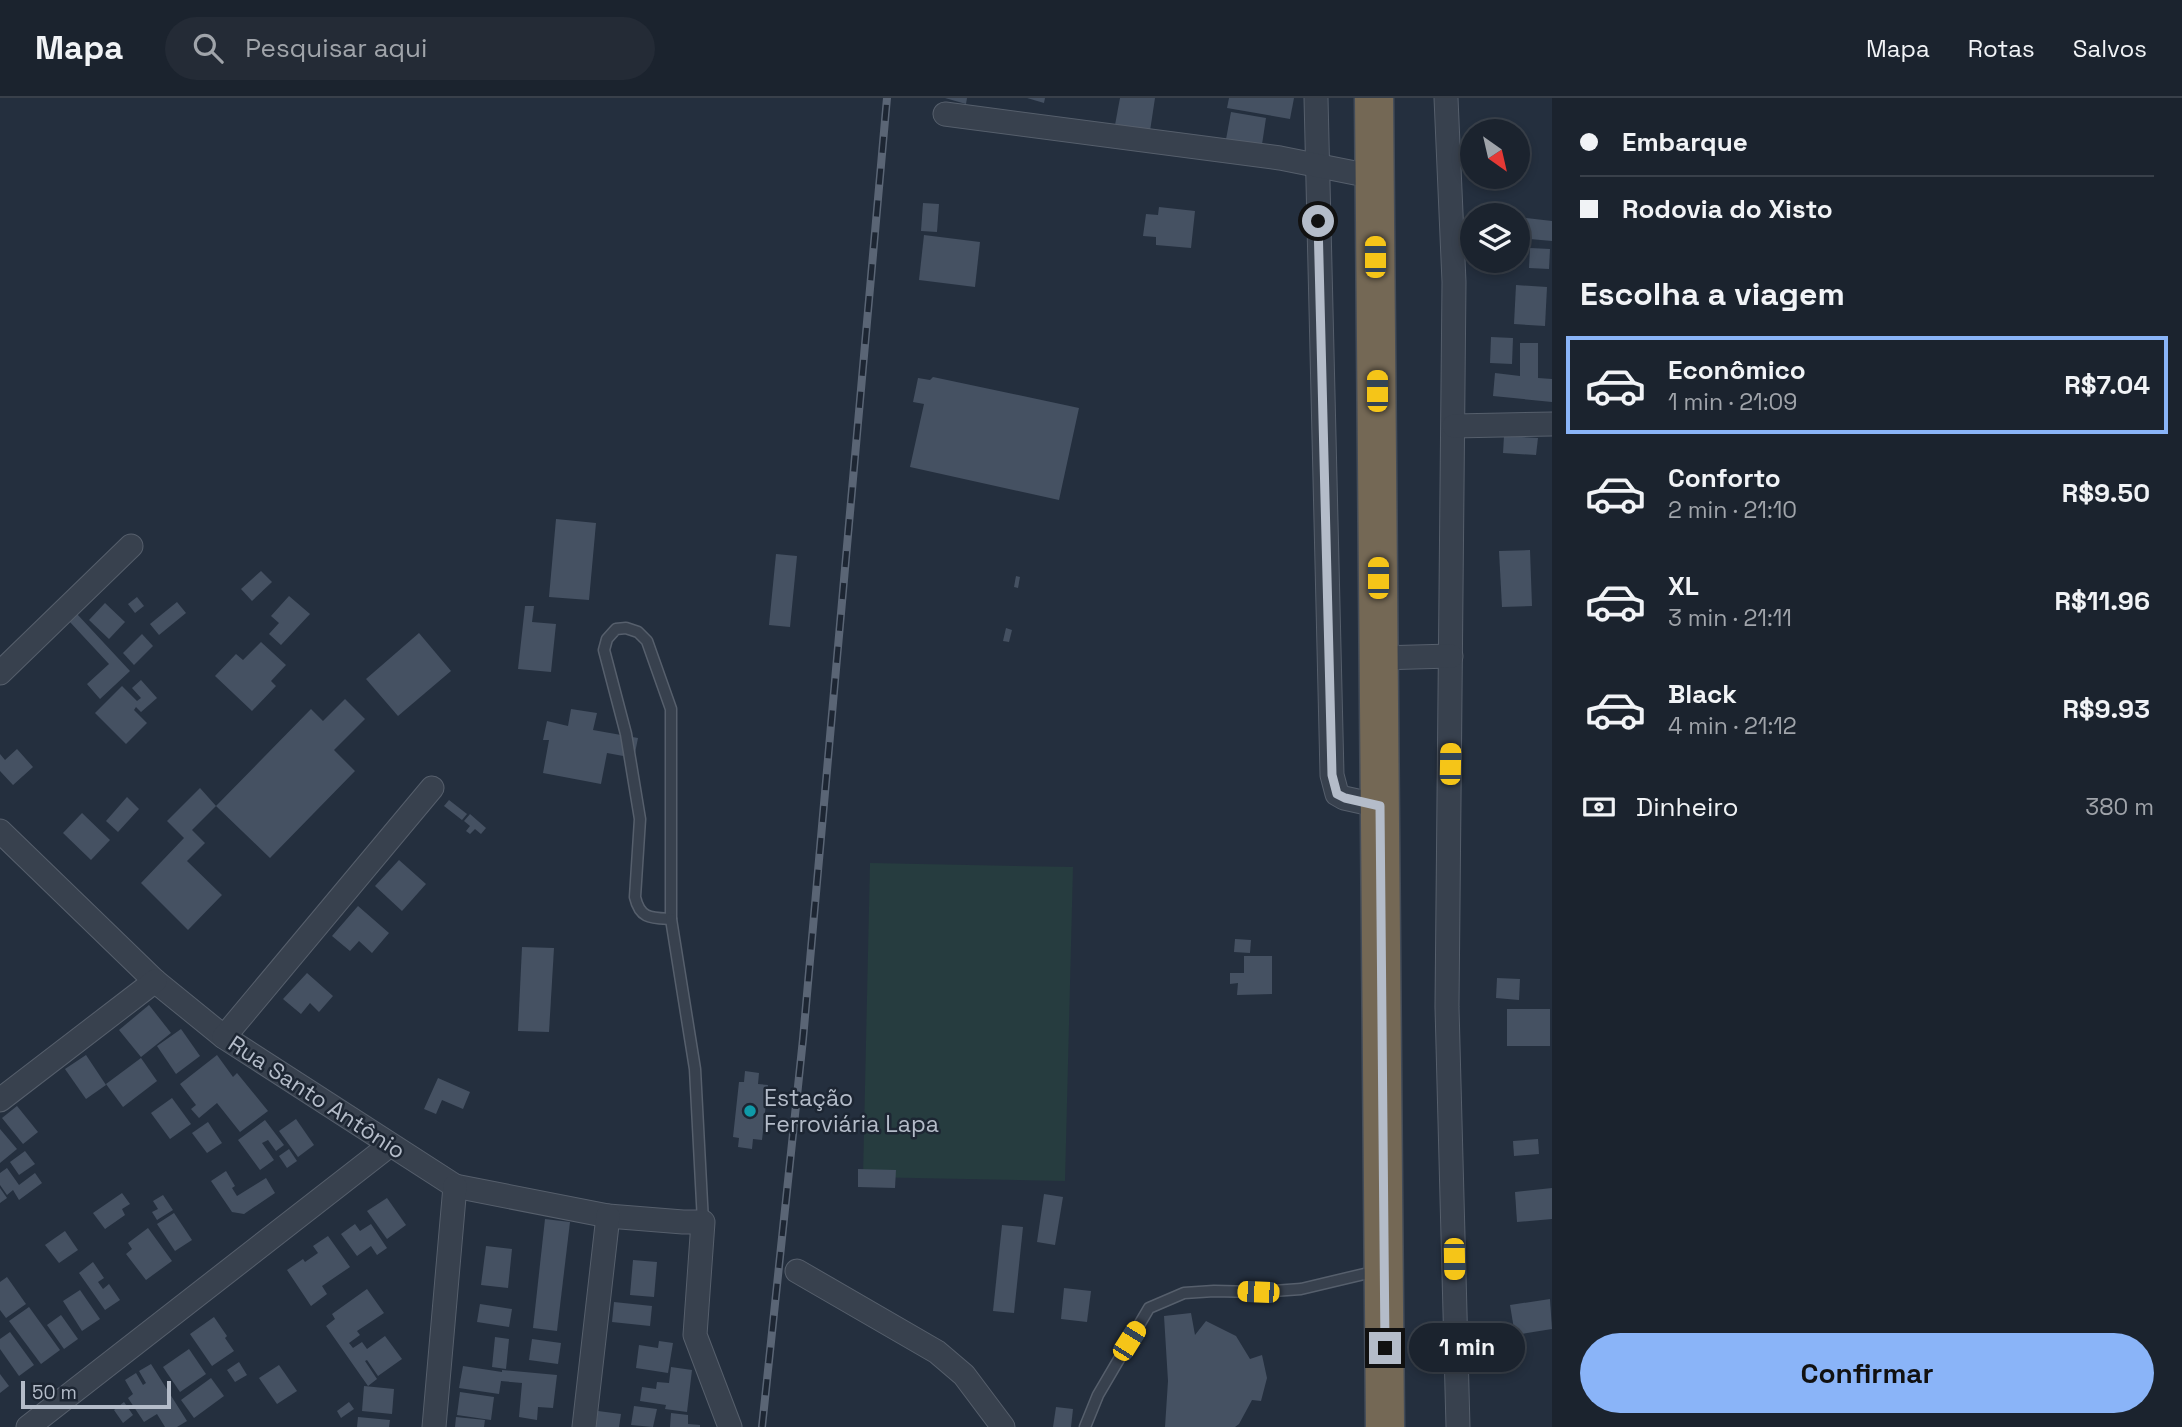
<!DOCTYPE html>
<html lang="pt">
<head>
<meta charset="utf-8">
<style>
  :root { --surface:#1b232e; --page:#242b36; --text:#f1f3f6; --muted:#a0a4aa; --line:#39404a; --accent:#8ab4f8 }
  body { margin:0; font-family:"Space Grotesk",sans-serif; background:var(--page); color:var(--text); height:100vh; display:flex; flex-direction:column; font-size:26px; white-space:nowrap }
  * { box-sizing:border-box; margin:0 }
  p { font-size:23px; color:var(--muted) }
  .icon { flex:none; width:38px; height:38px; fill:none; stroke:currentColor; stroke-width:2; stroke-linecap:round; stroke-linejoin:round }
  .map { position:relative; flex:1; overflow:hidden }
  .drawer { display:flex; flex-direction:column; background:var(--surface); width:630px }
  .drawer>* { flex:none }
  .hud { display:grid; align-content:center; height:154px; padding:0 28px; background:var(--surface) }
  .needle { width:46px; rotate:146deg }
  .controls { position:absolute; left:1460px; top:21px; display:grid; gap:14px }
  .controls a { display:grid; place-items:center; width:70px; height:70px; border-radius:50%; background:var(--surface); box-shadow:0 4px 10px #0003,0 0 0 2px var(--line); font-size:35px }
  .scale { position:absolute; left:21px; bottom:18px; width:150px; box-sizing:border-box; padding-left:7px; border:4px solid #b4bcc9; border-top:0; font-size:19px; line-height:24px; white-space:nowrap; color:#b4bcc9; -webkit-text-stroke:5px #1d2633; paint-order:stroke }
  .end { position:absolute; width:32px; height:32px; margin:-16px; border:9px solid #b4bcc9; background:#111; box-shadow:0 0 0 4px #111 }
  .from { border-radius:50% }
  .bubble { position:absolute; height:49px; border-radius:24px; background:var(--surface); box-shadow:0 4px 10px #0003,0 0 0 2px var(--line); font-size:23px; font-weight:800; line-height:49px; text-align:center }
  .car { position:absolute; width:21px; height:42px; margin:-21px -10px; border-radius:9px; box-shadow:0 0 5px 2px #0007; background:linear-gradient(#f5c518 24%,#345 0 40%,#f5c518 0 76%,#345 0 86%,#f5c518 0) }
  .hud b { display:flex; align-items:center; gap:24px; height:66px; font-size:26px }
  .hud b+b { border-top:2px solid var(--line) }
  .hud i { width:18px; height:18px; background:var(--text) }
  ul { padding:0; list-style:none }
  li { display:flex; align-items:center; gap:21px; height:98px; margin:0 14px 10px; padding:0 14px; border:4px solid transparent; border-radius:0px }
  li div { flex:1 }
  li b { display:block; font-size:26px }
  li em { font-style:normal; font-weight:800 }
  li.current { border-color:var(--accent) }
  li>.icon { width:63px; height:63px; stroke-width:1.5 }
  h2 { padding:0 28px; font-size:32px; line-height:84px }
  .pay { display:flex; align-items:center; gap:18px; height:77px; padding:0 28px; font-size:26px }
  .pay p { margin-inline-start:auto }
  .primary-button { display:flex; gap:14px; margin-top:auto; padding:14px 28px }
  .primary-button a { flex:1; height:80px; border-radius:42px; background:var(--accent); color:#111; font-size:28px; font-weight:800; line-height:80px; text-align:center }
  header { display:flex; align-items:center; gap:42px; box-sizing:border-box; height:98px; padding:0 35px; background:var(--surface); border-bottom:2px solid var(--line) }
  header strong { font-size:33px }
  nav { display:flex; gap:38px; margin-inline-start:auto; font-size:24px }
  .search { width:490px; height:63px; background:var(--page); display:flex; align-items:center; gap:18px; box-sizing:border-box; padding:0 24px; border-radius:38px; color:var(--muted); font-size:26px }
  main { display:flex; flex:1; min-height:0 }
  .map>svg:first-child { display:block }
  .green { fill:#263c3f }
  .building { fill:#455162 }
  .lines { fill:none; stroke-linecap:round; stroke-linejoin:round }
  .lane-casing { stroke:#565f6c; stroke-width:13 }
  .street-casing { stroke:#565f6c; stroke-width:25 }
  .highway-casing { stroke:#434c59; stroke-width:41 }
  .lane { stroke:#38414e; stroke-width:10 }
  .street { stroke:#38414e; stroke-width:23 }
  .highway { stroke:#746855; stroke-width:38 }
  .rail-casing { stroke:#5a6575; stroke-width:8 }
  .rail { stroke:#1d2633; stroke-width:5; stroke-dasharray:16; stroke-linecap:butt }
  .route { stroke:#b4bcc9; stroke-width:9 }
  .culture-dot { fill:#0f9aa8; stroke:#1d2633; stroke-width:2.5 }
  .labels { text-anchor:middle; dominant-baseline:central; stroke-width:5; stroke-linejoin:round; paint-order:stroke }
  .street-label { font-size:23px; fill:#b4bcc9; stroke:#1d2633 }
  .poi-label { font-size:23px; fill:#b4bcc9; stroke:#1d2633; text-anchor:start }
</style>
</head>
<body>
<header>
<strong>Mapa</strong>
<div class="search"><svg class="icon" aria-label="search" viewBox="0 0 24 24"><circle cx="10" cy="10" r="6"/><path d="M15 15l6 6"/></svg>Pesquisar aqui</div>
<nav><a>Mapa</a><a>Rotas</a><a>Salvos</a></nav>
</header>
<main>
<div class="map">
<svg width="1552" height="1329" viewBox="0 0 1552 1329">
  <rect width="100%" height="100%" fill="#242f3e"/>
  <path class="green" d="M870,765l203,4 -8,314 -202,-4z"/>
  <g class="building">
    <path d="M945,0h22l-1,6z"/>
    <path d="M1027,0h18l-1,5z"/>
    <path d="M1120,0h35l-5,33 -35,-6z"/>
    <path d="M1229,0h65l-4,21 -63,-11z"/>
    <path d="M1231,14l35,6 -5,33 -36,-6z"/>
    <path d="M923,105l16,1 -2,28 -16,-1z"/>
    <path d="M1159,109l36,4 -4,37 -35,-3v-8l-13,-1 3,-22 12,1z"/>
    <path d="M1517,119l35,4v20l-35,-3z"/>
    <path d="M924,137l56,7 -5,45 -56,-7z"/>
    <path d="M1530,150l20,1 -1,20 -20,-1z"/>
    <path d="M1516,187l31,2 -2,39 -31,-2z"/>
    <path d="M1491,239l22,1 -1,26 -22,-1z"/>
    <path d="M1520,245h18v35l14,1v23l-59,-6 2,-23 25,3z"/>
    <path d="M933,279l146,31 -20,92 -149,-33 14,-63 -11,-2 5,-24 12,2z"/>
    <path d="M1504,338l34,2 -2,17 -33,-2z"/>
    <path d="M556,421l40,4 -7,77 -40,-3z"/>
    <path d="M1530,452l2,56 -30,1 -3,-56z"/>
    <path d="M776,456l21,2 -7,71 -21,-2z"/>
    <path d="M261,473l11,11 -20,19 -11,-12z"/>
    <path d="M1016,478l4,1 -2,11 -4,-1z"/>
    <path d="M289,498l21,18 -29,31 -12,-11 10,-11 -8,-7z"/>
    <path d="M137,499l7,9 -9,7 -7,-9z"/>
    <path d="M177,504l9,11 -27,22 -9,-11z"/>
    <path d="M105,505l20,19 -16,17 -20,-19z"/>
    <path d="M525,508h9l-2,16 24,2 -5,48 -33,-3z"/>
    <path d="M77,516l53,57 -30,28 -13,-15 22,-20 -40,-43z"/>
    <path d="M1006,530l6,2 -3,12 -6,-1z"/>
    <path d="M419,535l32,38 -53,45 -32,-37z"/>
    <path d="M142,536l11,12 -19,19 -11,-12z"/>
    <path d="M261,544l25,23 -15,16 5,5 -24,25 -37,-35 21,-22 7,6z"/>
    <path d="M141,582l16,18 -16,14 -5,-5 -2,3 13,13 -21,21 -31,-31 27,-27 15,15 4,-3 -9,-10z"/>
    <path d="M345,601l20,20 -31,31 21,21 -85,87 -54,-52 -24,24 13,13 -18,18 35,34 -34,35 -47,-47 43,-45 -17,-17 33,-33 16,18 95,-97 12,12z"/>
    <path d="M571,611l26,4 -4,17 45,8 -4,20 -27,-5 -6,31 -58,-11 6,-33h-6l4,-19 21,5z"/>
    <path d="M17,651l16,18 -20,18 -13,-14v-17l5,6z"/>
    <path d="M127,699l12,12 -21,23 -12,-11z"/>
    <path d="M449,702l18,14 -5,6 -18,-14z"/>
    <path d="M82,715l28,27 -19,20 -28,-27z"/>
    <path d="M470,716l16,14 -5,6 -6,-5 -5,5 -4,-3 4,-5 -6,-5z"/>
    <path d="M399,762l27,24 -24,27 -27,-25z"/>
    <path d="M358,808l31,27 -17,20 -13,-12 -9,10 -18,-15z"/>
    <path d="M1235,841l16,1 -1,13 -16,-1z"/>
    <path d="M522,849l32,1 -5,84 -31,-1z"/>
    <path d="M1244,858h28v38l-35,1 1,-12 -8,1v-11h14z"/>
    <path d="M307,875l26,23 -14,16 -9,-9 -9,11 -18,-15z"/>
    <path d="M1497,880l23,1 -1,21 -23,-2z"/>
    <path d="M149,907l22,28 -30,24 -22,-27z"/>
    <rect x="1507" y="911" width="43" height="37"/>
    <path d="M181,931l19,27 -24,18 -19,-28z"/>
    <path d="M86,957l20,30 -20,14 -21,-30z"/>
    <path d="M217,957l16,22 4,-4 31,38 -28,21 -23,-29 -18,15 -8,-9 5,-4 -16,-21z"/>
    <path d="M141,960l16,23 -34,26 -17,-23z"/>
    <path d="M745,973l14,2 -1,11 10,1 -6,55 -9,-1 -1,10 -14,-2 1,-9 -6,-1 6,-55h5z"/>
    <path d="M438,980l32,14 -7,17 -21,-9 -6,14 -12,-5z"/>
    <path d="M172,1000l19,26 -21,15 -19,-26z"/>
    <path d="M17,1008l21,26 -15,12 -21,-26z"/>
    <path d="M296,1021l18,26 -16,12 -19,-26z"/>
    <path d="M265,1022l19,25 -8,6 -8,-11 -6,3 12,17 -14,10 -22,-30z"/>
    <path d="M208,1024l14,21 -15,10 -15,-20z"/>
    <path d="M0,1031l17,20 -17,14z"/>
    <path d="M1538,1041l1,15 -25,2 -1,-15z"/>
    <path d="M289,1051l8,12 -10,7 -8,-12z"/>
    <path d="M25,1053l10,13 -16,11 -9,-13z"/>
    <path d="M7,1070l12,17 16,-12 7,10 -23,17 -6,-10 -6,5 -7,-10v-12z"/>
    <path d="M858,1071l38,1 -1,18 -37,-1z"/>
    <path d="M226,1073l9,15 -3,2 5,8 29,-18 9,15 -31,21 -12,-2 -21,-31z"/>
    <path d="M0,1090l7,10 -7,5z"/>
    <path d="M1552,1090v31l-35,3 -2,-30z"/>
    <path d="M122,1095l8,11 -8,5 3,6 -20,14 -12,-16z"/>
    <path d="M1044,1096l19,3 -8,48 -18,-3z"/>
    <path d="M163,1097l10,15 -16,10 -5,-8 6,-3 -5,-8z"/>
    <path d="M387,1100l19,27 -19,14 -20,-28z"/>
    <path d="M174,1115l18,27 -17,11 -18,-27z"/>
    <path d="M545,1121l25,3 -13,109 -24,-3z"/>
    <path d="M355,1126l5,7 11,-7 16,24 -10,7 -6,-9 -14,10 -16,-22z"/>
    <path d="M1002,1127l21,2 -9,86 -21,-2z"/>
    <path d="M148,1130l24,33 -26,19 -20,-26 6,-5 -4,-6z"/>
    <path d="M65,1133l13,19 -19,13 -14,-18z"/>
    <path d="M328,1138l22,31 -28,19 5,8 -16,12 -24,-36 16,-11 2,3 13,-9 -5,-7z"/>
    <path d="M486,1148l26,3 -4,39 -27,-3z"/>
    <path d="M633,1162l24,2 -3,35 -24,-2z"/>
    <path d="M93,1164l11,16 -6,4 5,7 6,-5 11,16 -15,10 -26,-37z"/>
    <path d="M7,1179l19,27 -20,14 -6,-8v-28z"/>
    <path d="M1064,1190l27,3 -4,31 -26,-3z"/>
    <path d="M367,1191l17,24 -27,18 3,4 -11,8 4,5 9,-6 5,7 18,-13 17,23 -24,17 -11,-16 -2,1 12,18 -9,7 -42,-60 9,-7 -3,-5z"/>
    <path d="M80,1192l20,29 -18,12 -19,-30z"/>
    <path d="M1550,1201l2,30 -37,6 -5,-30z"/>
    <path d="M614,1204l38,4 -2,20 -38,-4z"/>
    <path d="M480,1206l32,5 -3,18 -32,-5z"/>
    <path d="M29,1209l31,43 -19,14 -32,-43z"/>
    <path d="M1191,1215l4,22 11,-14 30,15 14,23 12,-4 5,23 -6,23 -9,-1 -13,24 -4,3h-70l3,-46 -4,-65z"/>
    <path d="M61,1217l17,24 -14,10 -17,-24z"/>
    <path d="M214,1219l13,19 -2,2 9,13 -22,15 -22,-32z"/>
    <path d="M10,1234l24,33 -15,11 -19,-27v-10z"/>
    <path d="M495,1239l14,2 -3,30 -14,-2z"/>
    <path d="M532,1241l29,4 -3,21 -29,-4z"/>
    <path d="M659,1243l14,2 -5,30 -32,-5 3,-23 19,3z"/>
    <path d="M189,1251l17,25 -26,18 -17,-25z"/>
    <path d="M239,1264l8,13 -12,7 -8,-12z"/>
    <path d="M151,1266l36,57 -10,6h-12l-8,-13 -13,8 -16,-24 5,-4 -8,-14 11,-7 7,12 3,-2 -7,-12z"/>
    <path d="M279,1267l18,26 -20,13 -18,-26z"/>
    <path d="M463,1268l39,6v-2l55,5 -4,33 -15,-1 -1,13 -18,-3 3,-34 -21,-2 -2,13 -40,-6z"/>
    <path d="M671,1269l21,3 -5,42 -22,-3 1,-4 -26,-4 2,-14 14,2 1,-7 12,1z"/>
    <path d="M0,1276l9,12 -9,7z"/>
    <path d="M211,1280l13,18 -30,22 -13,-18z"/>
    <path d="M364,1288l30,3 -2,25 -30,-3z"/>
    <path d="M460,1294l34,5 -3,23 -34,-5z"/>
    <path d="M124,1304l9,13 -10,8 -9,-13z"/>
    <path d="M349,1304l5,7 -13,9 -4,-7z"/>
    <path d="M634,1308l23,3 -4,18 -22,-2z"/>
    <path d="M1056,1309l17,2 -2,18h-18z"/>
    <path d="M598,1313l23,3 -2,13h-23z"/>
    <path d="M671,1315l17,2v9l12,1v2h-30z"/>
    <path d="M358,1319l32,3 -1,7h-32z"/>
    <path d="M456,1319l29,3 -1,7h-29z"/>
  </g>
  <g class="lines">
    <g class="lane-casing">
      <g id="lane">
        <path d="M626,530l12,4 9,9 24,68v210c-20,-1 -31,0 -36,-22l5,-78 -14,-85 -22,-84 3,-11 9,-10z"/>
        <path d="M671,821l24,150 8,153"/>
        <path d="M1085,1329l13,-32 51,-87 35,-15 30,-2 44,1 43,-3 76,-18"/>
      </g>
    </g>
    <g class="street-casing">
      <g id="street">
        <path d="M1316,0l16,677 5,19 7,4 36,8"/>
        <path d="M1446,0l8,184 -7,725 11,420"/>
        <path d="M945,16l335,44 95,19"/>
        <path d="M1454,328l98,-2"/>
        <path d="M1379,560l72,-2"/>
        <path d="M0,575l131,-127"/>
        <path d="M0,733l155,150 69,56 231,149 153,30 75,6h20l-8,113 35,92"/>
        <path d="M224,939l208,-249"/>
        <path d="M0,1002l155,-119"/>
        <path d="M797,1173l140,81 27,23 39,52"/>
        <path d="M28,1329l362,-282"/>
        <path d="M434,1329l21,-241"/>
        <path d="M584,1329l24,-211"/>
      </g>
    </g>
    <g class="highway-casing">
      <path id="highway" d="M1374,0l11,1329"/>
    </g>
    <use href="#lane" class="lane"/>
    <use href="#street" class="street"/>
    <use href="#highway" class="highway"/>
    <g class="rail-casing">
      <path id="rail" d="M762,1329l41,-388 84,-941"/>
    </g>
    <use href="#rail" class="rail"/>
  </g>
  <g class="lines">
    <path class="route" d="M1318,123l14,554 5,19 8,4 35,8 5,542"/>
  </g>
  <circle class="culture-dot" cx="750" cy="1013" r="7"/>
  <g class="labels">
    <g class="street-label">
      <text transform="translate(317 999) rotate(33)">Rua Santo Antônio</text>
    </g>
    <g class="poi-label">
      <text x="764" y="1000">Estação<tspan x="764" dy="26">Ferroviária Lapa</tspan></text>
    </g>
  </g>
</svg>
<div class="controls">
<a><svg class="needle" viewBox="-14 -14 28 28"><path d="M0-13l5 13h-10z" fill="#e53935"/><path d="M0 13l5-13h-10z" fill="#a0a4aa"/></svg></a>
<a><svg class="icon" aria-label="layers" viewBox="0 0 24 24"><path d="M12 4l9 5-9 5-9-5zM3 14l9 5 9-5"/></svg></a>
</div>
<div class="scale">50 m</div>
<i class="end from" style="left:1318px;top:123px"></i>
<i class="end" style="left:1385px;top:1250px"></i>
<div class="bubble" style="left:1409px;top:1225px;width:116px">1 min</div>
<i class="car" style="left:1375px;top:159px;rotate:0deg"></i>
<i class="car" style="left:1377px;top:293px;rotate:0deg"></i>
<i class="car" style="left:1378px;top:480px;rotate:0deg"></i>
<i class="car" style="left:1450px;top:666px;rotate:1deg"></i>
<i class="car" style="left:1454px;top:1161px;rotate:179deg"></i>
<i class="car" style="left:1258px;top:1194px;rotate:272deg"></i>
<i class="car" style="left:1129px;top:1243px;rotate:32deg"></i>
</div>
<section class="drawer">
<div class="hud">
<b><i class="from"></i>Embarque</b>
<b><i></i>Rodovia do Xisto</b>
</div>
<h2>Escolha a viagem</h2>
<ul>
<li class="current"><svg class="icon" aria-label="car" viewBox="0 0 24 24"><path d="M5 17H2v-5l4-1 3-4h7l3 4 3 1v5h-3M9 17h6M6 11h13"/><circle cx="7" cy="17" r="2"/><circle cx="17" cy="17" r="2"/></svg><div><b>Econômico</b><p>1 min · 21:09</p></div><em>R$7.04</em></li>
<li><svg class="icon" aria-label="car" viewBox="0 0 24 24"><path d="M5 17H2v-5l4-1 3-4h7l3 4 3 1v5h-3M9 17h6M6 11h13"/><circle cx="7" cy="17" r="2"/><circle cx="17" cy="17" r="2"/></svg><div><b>Conforto</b><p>2 min · 21:10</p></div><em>R$9.50</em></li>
<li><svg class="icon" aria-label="car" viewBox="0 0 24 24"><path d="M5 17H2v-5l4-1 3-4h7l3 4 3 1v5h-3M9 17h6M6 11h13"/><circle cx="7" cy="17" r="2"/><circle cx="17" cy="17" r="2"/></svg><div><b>XL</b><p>3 min · 21:11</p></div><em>R$11.96</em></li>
<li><svg class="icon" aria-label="car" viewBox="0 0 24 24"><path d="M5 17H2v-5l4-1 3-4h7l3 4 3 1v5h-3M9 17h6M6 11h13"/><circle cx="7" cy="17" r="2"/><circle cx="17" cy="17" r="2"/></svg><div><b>Black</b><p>4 min · 21:12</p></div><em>R$9.93</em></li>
</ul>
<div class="pay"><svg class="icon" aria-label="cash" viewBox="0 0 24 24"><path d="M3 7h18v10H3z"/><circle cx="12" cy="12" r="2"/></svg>Dinheiro<p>380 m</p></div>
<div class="primary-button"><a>Confirmar</a></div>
</section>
</main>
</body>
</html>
